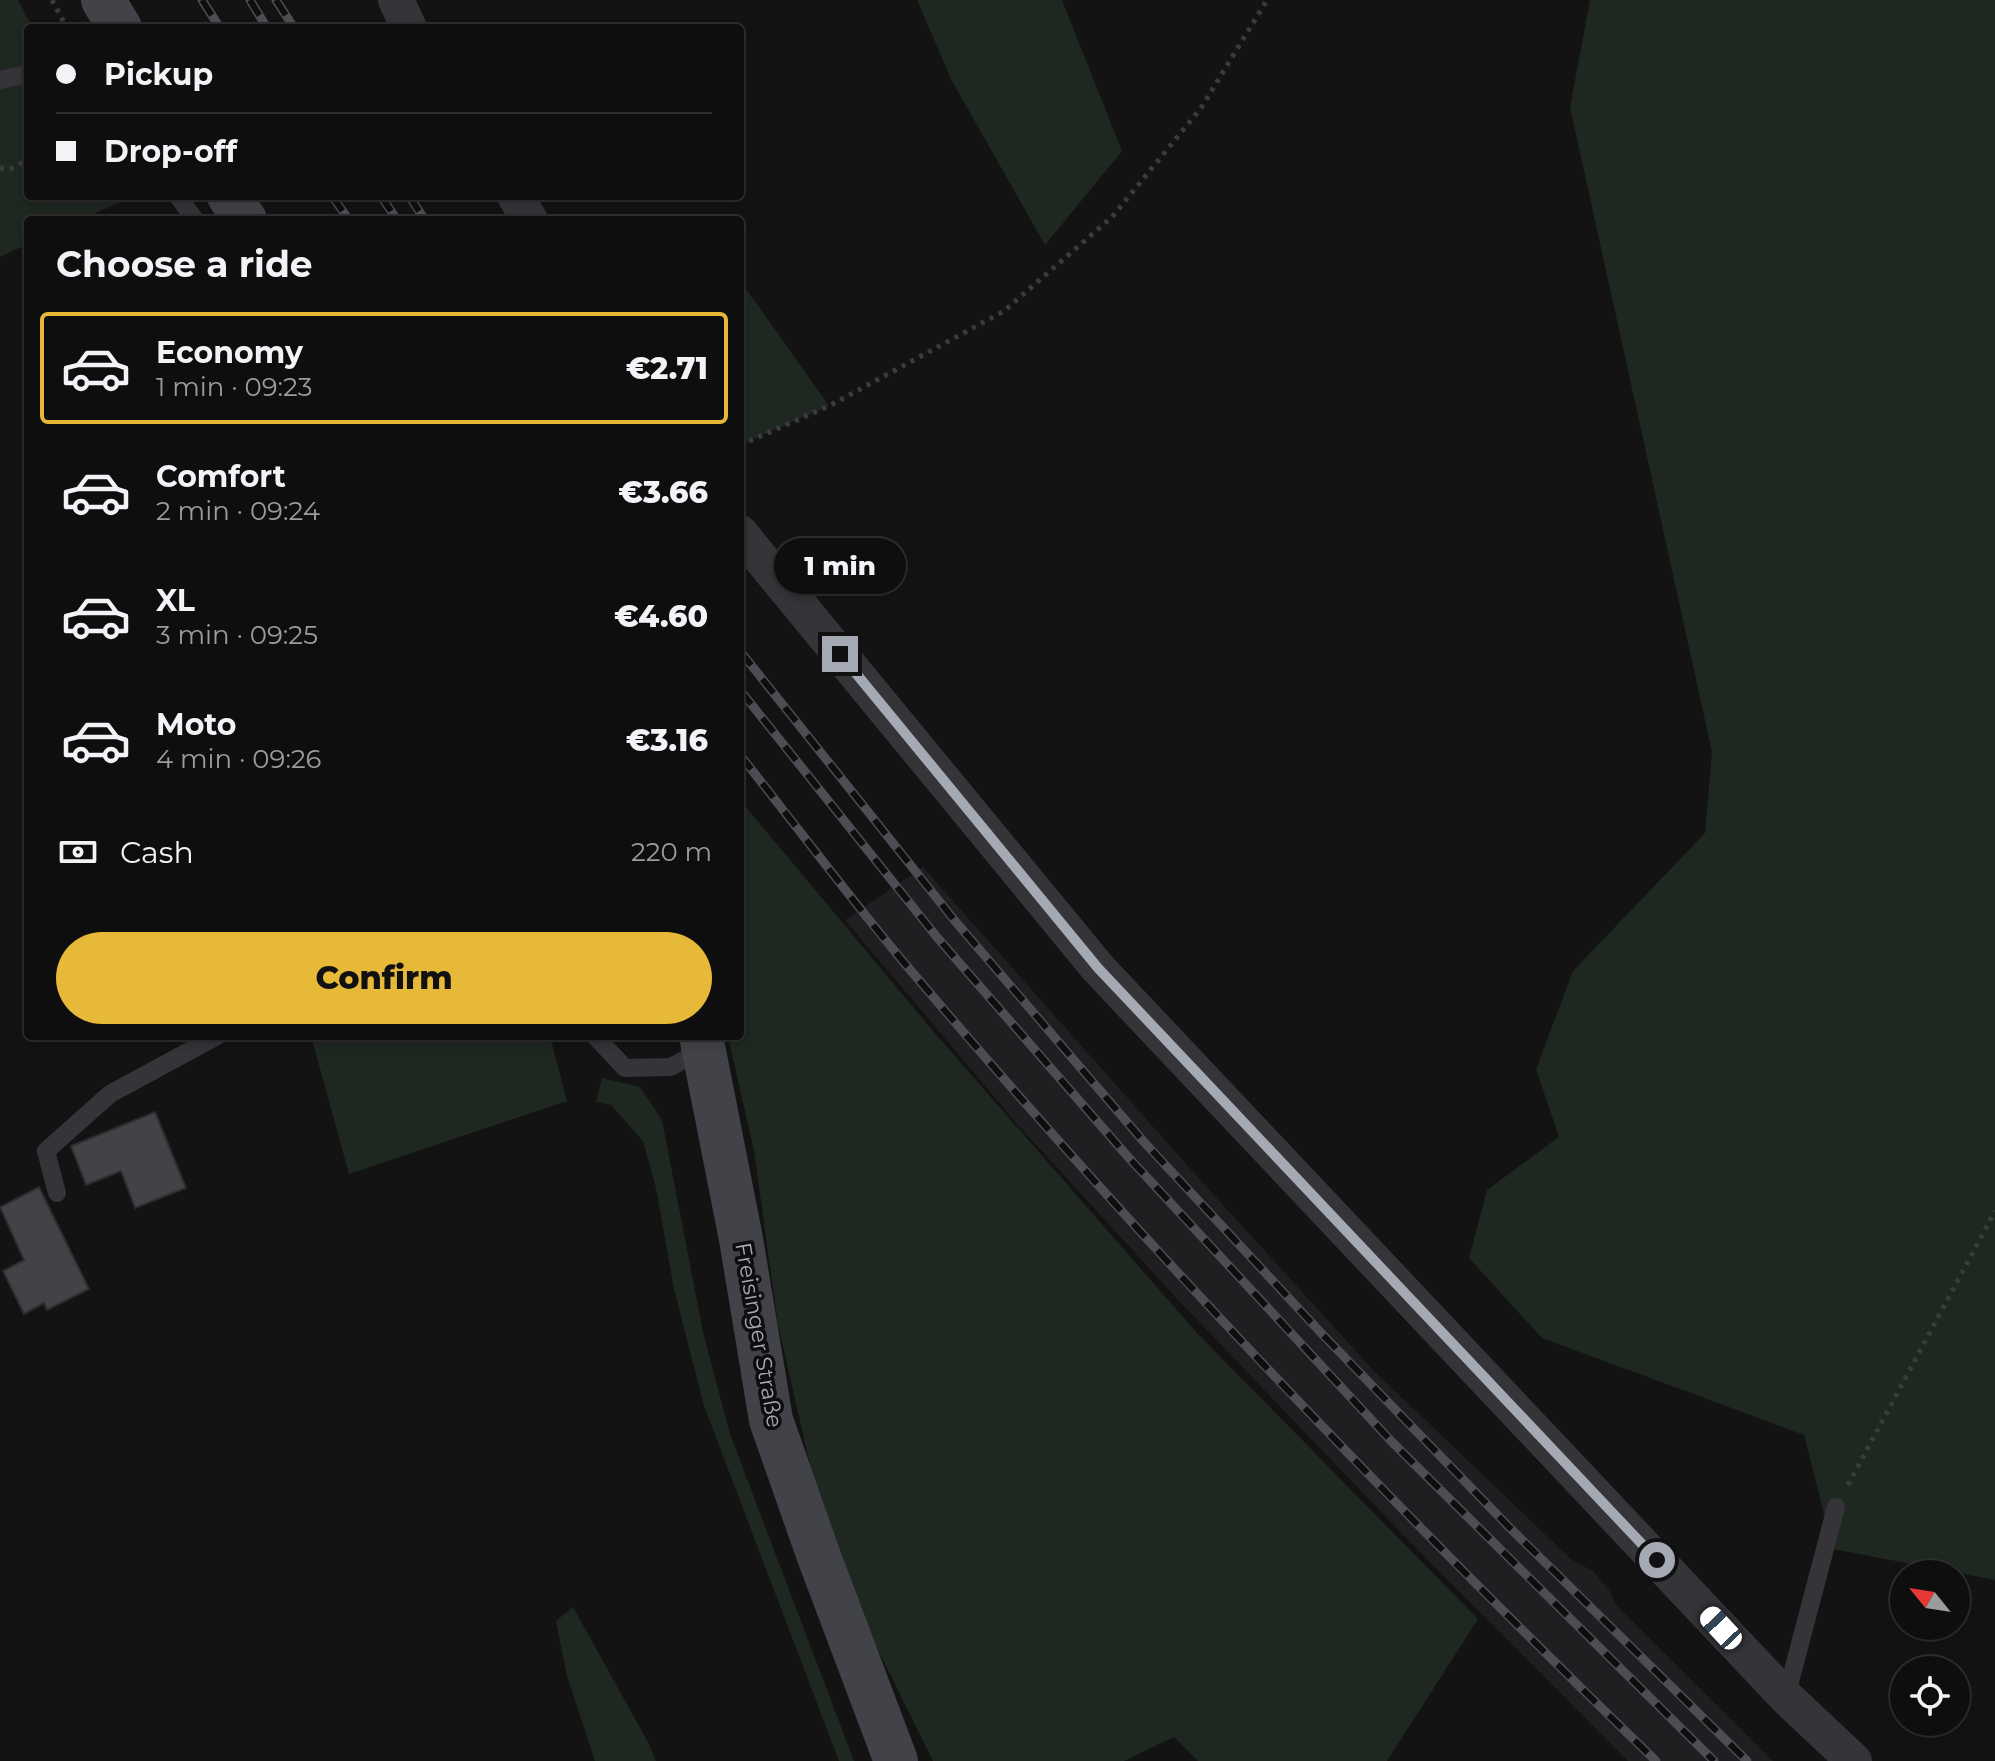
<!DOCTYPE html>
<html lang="en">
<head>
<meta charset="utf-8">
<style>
  :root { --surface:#0e0e0f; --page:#171718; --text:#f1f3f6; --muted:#9b9c9e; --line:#2e2e2f; --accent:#e6b939 }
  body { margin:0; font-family:Montserrat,sans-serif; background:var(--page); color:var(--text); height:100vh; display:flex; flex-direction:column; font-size:30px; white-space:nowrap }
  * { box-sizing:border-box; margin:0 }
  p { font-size:26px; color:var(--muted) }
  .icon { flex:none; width:44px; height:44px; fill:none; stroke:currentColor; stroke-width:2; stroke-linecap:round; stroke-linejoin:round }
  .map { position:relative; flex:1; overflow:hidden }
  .panel { position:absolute; left:24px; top:216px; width:720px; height:824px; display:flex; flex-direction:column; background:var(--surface); border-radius:8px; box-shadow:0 4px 12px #0003,0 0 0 2px var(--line) }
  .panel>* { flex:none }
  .hud { position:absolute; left:24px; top:24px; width:720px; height:176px; border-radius:8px; box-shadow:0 4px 12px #0003,0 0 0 2px var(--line); display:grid; align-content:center; height:176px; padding:0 32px; background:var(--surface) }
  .needle { width:52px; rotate:300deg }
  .controls { position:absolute; left:1890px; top:1560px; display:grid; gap:16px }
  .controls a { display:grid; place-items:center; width:80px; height:80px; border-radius:50%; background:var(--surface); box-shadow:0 4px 12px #0003,0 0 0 2px var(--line); font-size:40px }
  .end { position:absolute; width:36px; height:36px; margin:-18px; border:10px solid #a5a9b4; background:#111; box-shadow:0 0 0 4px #111 }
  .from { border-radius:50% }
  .bubble { position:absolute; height:56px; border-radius:28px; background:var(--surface); box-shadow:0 4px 12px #0003,0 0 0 2px var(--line); font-size:26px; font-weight:800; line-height:56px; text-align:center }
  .car { position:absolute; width:24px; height:48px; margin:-24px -12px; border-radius:10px; box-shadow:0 0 6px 2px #0007; background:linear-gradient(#fff 24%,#345 0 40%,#fff 0 76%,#345 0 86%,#fff 0) }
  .hud b { display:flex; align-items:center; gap:28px; height:76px; font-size:30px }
  .hud b+b { border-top:2px solid var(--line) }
  .hud i { width:20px; height:20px; background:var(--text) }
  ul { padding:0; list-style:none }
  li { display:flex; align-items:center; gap:24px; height:112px; margin:0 16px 12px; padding:0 16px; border:4px solid transparent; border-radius:8px }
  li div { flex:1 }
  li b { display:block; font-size:30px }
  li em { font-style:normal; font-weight:800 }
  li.current { border-color:var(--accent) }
  li>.icon { width:72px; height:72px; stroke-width:1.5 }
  h2 { padding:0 32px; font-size:36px; line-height:96px }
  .pay { display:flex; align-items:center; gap:20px; height:88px; padding:0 32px; font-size:30px }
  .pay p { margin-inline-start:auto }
  .cta { display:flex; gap:16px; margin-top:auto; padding:16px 32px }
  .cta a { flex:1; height:92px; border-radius:48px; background:var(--accent); color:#111; font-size:32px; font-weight:800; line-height:92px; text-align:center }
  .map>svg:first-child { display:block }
  .built { fill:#1f1f21 }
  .green { fill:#1f2721 }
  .building { fill:#424347; stroke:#2d2d30; stroke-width:2 }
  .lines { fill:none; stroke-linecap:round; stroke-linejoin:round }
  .path { stroke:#3a3b40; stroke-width:5; stroke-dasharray:4 6; stroke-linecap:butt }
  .service { stroke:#343439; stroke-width:18 }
  .minor { stroke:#343439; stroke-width:36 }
  .secondary { stroke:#424349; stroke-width:44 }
  .rail-casing { stroke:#4d4e54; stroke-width:9 }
  .rail { stroke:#0e0e0f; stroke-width:6; stroke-dasharray:18; stroke-linecap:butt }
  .route { stroke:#a5a9b4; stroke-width:10 }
  .labels { text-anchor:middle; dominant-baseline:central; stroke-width:7; stroke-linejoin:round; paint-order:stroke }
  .street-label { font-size:22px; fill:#a5a9b4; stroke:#0e0e0f }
</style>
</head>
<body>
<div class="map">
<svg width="1995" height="1761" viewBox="0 0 1995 1761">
  <rect width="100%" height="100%" fill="#131314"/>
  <path class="built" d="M923,867l272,307 180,198 196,187 22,12 16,19 7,15 157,156h-145l-221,-222 -226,-236 -163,-178 -173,-205z"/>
  <g class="green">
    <path d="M0,0h18l15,28h-5v168h95l2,4 -45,20h-52v24l-28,13z"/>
    <path d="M917,0h145l60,151 -77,94 -93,-164z"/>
    <path d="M1590,0h405v1580l-162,-31 -29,-114 -262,-97 -73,-80 18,-68 72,-53 -23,-68 37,-98 132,-138 7,-81 -142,-645z"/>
    <path d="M740,280l89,126 -89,39z"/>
    <path d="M740,800l194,232 263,301 281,286 -91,142h-189l-24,-24 -50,24h-191l-59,-119 -60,-159 -36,-159 -24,-173 -26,-115h12z"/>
    <path d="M311,1036h239l17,65 -218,73z"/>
    <path d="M602,1078l38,9 22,33 41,212 27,102 124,327h-15l-135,-355 -30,-117 -18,-101 -13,-47 -32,-36 -15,-3z"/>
    <path d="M573,1607l76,137 7,17h-61l-28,-85 -11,-55z"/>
  </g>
  <g class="building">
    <path d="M155,1112l31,76 -51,20 -14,-37 -35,14 -15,-39z"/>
    <path d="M39,1187l50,102 -42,21 -3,-7 -20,11 -21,-43 21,-11 -24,-53z"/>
  </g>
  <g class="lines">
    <g class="path">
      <path d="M52,0l15,28"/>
      <path d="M0,168l10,1 18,-9"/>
      <path d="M740,445l89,-39 175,-95 108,-94 89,-109 66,-108"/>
      <path d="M1848,1485l147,-274"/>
    </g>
    <g class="service">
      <path d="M0,80l28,-6"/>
      <path d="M178,196l17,24"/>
      <path d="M595,1036l30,32 46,-1 32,-18"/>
      <path d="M57,1193l-11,-42 64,-57 107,-58"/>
      <path d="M1786,1697l50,-190"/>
    </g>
    <g class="minor">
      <path d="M396,0l13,28"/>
      <path d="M515,196l15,24"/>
      <path d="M740,533l358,435 688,729 68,64"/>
    </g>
    <g class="secondary">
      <path d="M103,0l17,28"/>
      <path d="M229,196l16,24"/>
      <path d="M701,1036l40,203 30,181 47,134 78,207"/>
    </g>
    <g class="rail-casing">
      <g id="rail">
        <path d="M202,0l18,28"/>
        <path d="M250,0l17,28"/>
        <path d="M276,0l18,28"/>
        <path d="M332,196l17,24"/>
        <path d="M381,196l16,24"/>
        <path d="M409,196l16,24"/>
        <path d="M740,651l215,270 189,221 179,193 187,193 237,233"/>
        <path d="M740,690l196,246 193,222 263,284 322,319"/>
        <path d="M740,755c54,68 106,138 161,204 237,281 491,547 755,802"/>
      </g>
    </g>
    <use href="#rail" class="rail"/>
  </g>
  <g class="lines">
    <path class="route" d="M840,654l258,314 559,592"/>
  </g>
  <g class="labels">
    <g class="street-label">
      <text transform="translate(759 1335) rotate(80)">Freisinger Straße</text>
    </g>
  </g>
</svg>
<div class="controls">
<a><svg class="needle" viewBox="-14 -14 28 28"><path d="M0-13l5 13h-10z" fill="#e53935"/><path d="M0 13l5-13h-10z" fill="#9b9c9e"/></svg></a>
<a><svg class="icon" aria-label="locate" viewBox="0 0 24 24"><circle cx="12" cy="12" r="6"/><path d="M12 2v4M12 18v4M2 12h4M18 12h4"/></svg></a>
</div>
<i class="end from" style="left:1657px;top:1560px"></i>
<i class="end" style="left:840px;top:654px"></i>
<div class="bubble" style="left:774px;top:538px;width:132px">1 min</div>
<i class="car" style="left:1721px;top:1628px;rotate:317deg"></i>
<div class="hud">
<b><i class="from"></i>Pickup</b>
<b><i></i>Drop-off</b>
</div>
<section class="panel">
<h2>Choose a ride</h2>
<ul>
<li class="current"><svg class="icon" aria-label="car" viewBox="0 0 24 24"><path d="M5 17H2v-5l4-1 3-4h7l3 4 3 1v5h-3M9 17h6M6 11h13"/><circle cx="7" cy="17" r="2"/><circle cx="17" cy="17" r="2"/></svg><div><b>Economy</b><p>1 min · 09:23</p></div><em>€2.71</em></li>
<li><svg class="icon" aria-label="car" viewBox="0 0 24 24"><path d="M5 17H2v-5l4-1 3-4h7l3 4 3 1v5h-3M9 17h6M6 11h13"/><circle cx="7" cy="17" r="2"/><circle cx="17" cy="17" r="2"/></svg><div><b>Comfort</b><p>2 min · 09:24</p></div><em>€3.66</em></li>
<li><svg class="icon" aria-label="car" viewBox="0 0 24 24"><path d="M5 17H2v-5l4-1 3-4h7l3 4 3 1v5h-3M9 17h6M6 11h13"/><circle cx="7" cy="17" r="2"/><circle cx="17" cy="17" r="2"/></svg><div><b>XL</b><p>3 min · 09:25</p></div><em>€4.60</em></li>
<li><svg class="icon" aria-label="car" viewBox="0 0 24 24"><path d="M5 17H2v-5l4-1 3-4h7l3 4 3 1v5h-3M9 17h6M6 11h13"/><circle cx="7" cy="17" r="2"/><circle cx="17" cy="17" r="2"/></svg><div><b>Moto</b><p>4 min · 09:26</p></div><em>€3.16</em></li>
</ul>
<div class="pay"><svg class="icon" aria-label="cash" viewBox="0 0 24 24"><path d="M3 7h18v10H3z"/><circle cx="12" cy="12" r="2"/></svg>Cash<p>220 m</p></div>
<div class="cta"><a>Confirm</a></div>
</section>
</div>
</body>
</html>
